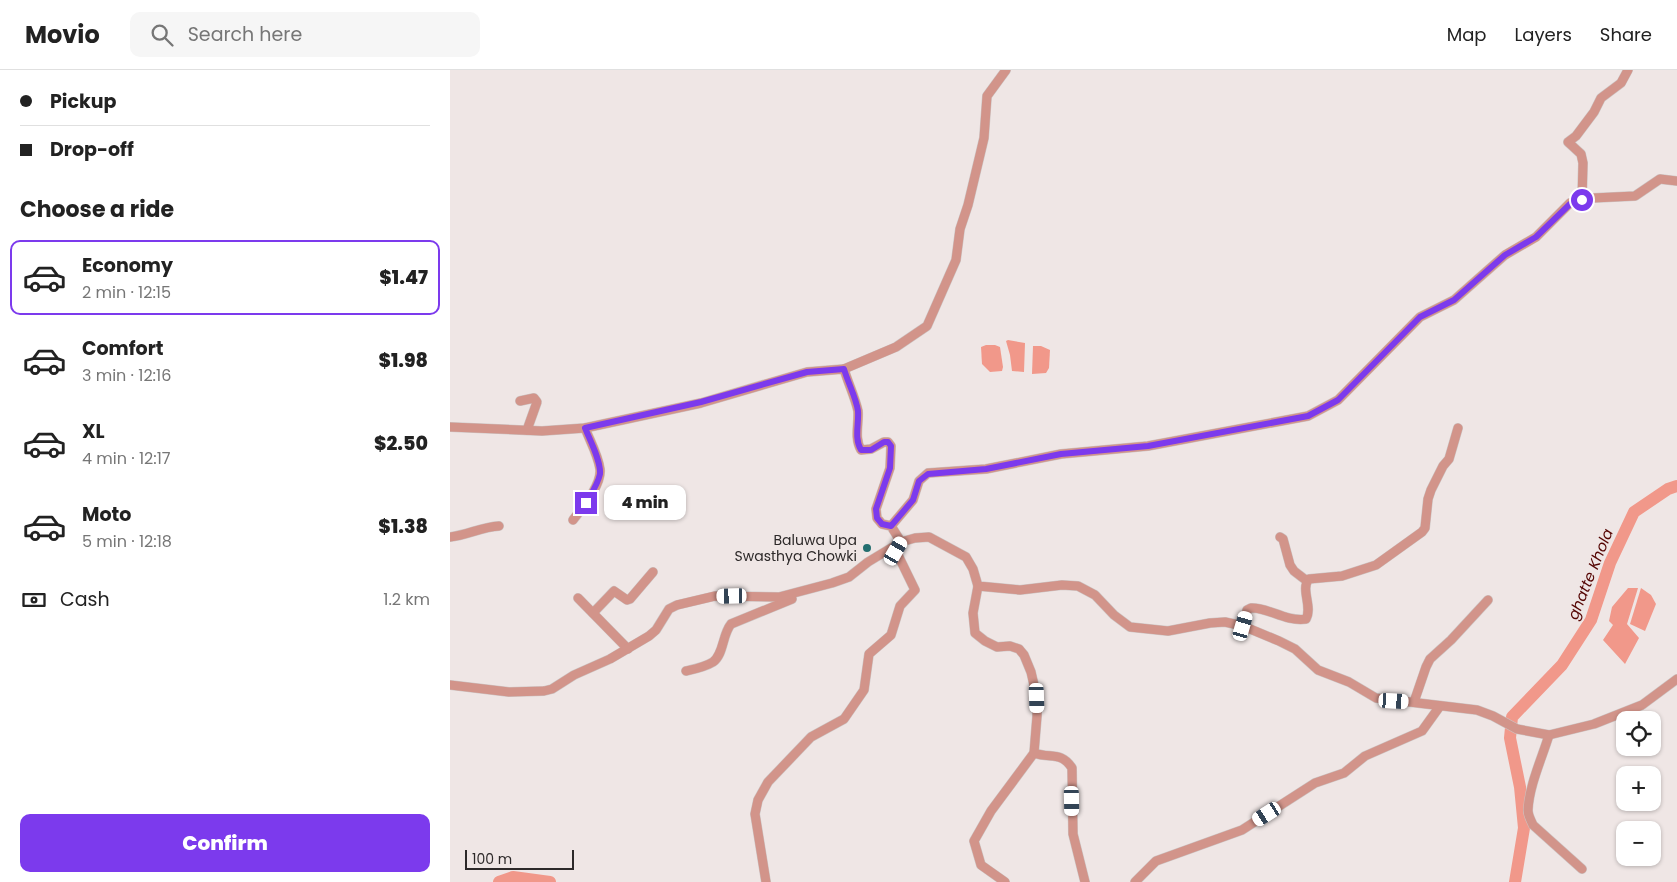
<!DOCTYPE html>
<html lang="en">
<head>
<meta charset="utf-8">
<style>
  :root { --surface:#fff; --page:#f6f6f6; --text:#222; --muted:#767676; --line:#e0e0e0; --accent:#7c3aed }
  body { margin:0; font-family:Poppins,sans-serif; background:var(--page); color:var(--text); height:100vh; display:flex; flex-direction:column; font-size:19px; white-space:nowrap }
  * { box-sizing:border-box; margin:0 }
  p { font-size:16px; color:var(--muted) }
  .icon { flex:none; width:28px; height:28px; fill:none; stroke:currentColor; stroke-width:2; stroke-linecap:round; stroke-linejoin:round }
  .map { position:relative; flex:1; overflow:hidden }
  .drawer { display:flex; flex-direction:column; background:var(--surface); width:450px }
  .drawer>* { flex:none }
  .guide { display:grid; align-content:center; height:110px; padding:0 20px; background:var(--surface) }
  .buttons { position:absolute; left:1166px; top:641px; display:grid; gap:10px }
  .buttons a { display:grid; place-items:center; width:45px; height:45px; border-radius:10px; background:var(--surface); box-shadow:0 1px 4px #0004; font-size:25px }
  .scale { position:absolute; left:15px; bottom:12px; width:109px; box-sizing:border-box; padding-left:5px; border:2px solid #2d2929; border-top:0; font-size:14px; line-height:18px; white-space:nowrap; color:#2d2929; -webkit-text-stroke:4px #efe6e5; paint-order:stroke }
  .end { position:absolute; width:22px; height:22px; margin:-11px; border:6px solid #7c3aed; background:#fff; box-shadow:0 0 0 2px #fff }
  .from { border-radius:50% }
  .bubble { position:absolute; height:35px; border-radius:10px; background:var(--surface); box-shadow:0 1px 4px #0004; font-size:16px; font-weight:800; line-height:35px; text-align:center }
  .car { position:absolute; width:15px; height:30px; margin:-15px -8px; border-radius:6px; box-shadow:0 0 4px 1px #0007; background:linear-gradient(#fff 24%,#345 0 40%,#fff 0 76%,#345 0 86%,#fff 0) }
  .guide b { display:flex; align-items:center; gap:18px; height:48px; font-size:19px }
  .guide b+b { border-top:1px solid var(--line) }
  .guide i { width:12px; height:12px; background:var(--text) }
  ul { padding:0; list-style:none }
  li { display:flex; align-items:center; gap:15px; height:75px; margin:0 10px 8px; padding:0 10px; border:2px solid transparent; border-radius:10px }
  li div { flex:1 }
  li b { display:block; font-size:19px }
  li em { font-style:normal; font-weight:800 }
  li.on { border-color:var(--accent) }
  li>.icon { width:45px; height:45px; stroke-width:1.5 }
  h2 { padding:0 20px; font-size:22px; line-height:60px }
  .pay { display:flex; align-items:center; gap:12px; height:55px; padding:0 20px; font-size:19px }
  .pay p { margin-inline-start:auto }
  .button { display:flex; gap:10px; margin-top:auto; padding:10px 20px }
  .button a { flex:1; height:58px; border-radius:10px; background:var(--accent); color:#fff; font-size:20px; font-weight:800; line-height:58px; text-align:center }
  header { display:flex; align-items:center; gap:30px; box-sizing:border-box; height:70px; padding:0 25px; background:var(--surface); border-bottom:1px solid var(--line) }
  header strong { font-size:24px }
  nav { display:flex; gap:28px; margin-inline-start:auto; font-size:18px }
  .search { width:350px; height:45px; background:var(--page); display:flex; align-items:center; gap:12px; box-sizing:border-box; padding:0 18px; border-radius:10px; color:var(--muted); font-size:19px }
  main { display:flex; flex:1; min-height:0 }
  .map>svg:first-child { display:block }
  .water { fill:#f1988a }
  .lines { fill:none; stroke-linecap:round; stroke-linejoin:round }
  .river { stroke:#f1988a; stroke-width:12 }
  .minor-casing { stroke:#ccc4c3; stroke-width:10 }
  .minor { stroke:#d2948a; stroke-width:9 }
  .route { stroke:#7c3aed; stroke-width:6 }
  .poi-dot { fill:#236e6f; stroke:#efe6e5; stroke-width:2 }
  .labels { text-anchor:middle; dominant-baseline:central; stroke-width:4; stroke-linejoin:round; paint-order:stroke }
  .poi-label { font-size:14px; fill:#2d2929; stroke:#efe6e5; text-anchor:end }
  .water-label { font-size:15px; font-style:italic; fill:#550503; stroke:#efe6e5 }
</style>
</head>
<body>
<header>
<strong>Movio</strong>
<div class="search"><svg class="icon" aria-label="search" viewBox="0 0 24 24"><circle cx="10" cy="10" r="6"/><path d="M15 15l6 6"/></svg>Search here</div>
<nav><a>Map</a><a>Layers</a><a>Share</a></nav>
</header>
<main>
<section class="drawer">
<div class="guide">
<b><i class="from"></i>Pickup</b>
<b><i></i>Drop-off</b>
</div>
<h2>Choose a ride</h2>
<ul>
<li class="on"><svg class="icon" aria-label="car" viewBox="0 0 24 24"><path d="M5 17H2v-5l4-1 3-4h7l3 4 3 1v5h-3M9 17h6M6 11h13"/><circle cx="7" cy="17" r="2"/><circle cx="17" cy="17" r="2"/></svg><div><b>Economy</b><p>2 min · 12:15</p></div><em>$1.47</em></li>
<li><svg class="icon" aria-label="car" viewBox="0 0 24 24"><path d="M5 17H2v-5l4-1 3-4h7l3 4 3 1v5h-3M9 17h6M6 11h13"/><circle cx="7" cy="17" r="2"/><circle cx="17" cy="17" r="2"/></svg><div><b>Comfort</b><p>3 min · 12:16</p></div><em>$1.98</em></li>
<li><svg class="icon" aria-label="car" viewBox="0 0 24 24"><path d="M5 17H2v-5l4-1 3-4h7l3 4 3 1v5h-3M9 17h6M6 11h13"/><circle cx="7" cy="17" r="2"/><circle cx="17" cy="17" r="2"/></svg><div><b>XL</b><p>4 min · 12:17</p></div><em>$2.50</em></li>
<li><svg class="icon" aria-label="car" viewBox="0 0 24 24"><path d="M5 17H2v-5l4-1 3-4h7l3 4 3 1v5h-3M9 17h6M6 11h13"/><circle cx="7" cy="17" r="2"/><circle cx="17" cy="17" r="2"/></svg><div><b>Moto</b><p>5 min · 12:18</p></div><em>$1.38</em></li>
</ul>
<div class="pay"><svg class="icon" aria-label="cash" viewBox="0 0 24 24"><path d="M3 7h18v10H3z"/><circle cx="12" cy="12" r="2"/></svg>Cash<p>1.2 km</p></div>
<div class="button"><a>Confirm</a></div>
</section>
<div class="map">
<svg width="1227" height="812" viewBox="0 0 1227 812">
  <rect width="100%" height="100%" fill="#efe6e5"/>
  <g class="water">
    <path d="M558,270l17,3 -1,29 -12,-1 -2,-16 -4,-14z"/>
    <path d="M536,275h9l5,2 3,20 -1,4 -12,1 -8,-8 -1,-17z"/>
    <path d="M583,276h8l9,4 -1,18 -3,5 -14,1z"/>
    <path d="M1178,518h10l-11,36 12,14 -14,26 -22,-24 10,-15 -4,-4 3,-14z"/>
    <path d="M1191,518l10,7 5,9 -11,27 -15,-7z"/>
  </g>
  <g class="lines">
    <g class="river">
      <path d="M49,812l14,-5 37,5"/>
      <path d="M1065,812l9,-54 -4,-41 -10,-49 2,-21 50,-52 29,-45 19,-57 24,-51 34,-23 9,-3"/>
    </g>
    <g class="minor-casing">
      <g id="minor">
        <path d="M1132,130l1,-37 -2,-9 -13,-12 8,-6 18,-24 7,-14 20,-15 7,-13"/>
        <path d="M394,299l52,-22 31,-21 29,-66 4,-31 8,-24 16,-67 3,-42 19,-26"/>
        <path d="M70,331l14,-3 3,4 -10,28"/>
        <path d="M0,357l92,4 43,-3 116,-25 106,-31 37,-3c4,14 11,28 14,42 1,13 -4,27 3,39l10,-1 13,-7h4l3,4 -1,22 -14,41 1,9 5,6 9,2 10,16"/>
        <path d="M123,450c9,-12 29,-35 27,-51 -2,-14 -10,-28 -15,-41"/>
        <path d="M441,456l22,-26 6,-19 9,-8 58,-4 75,-15 87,-8 160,-30 30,-16 82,-83 34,-17 51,-45 31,-18 34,-34 23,-5 42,-2 25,-17 17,2"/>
        <path d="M0,467c17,-2 32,-10 49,-11"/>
        <path d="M830,467l3,2 7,26 4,6 13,10"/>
        <path d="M528,516l-5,27 2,20 10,8 12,6 13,-1 9,3 5,6 7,17 6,26v18l-3,37 -43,58 -17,30 7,24 24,17"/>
        <path d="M128,528l50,51"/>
        <path d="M143,543l21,-22 13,9 3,-1 23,-27"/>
        <path d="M793,556l4,-16 4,-2c17,-1 34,14 55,11 7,-12 -6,-30 3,-40l33,-3 34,-11 46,-33 3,-4 3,-29 3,-9 12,-24 6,-7 9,-31"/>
        <path d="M236,601c9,-2 19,-4 27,-9 11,-8 9,-27 18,-38l61,-25"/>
        <path d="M0,615l59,7 35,-1 8,-2 22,-14 36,-16 39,-23 7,-6 13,-21 8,-4 38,-9 64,1 53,-14 17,-6 19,-15 33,-20 14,-4 14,-1 37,20 7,12 5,17 42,4 42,-5 16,1 17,9 19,20 16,12 38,4 42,-8 15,-1 18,4 36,15 16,8 23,21 31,12 27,16 101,12 16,6 24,13 32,6 45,-11 48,-19 35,-26"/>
        <path d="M964,632l12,-35 4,-8 21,-19 37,-40"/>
        <path d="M1099,665c-7,23 -20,51 -21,75 0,6 3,10 5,15l49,44"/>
        <path d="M584,683c17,6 27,-2 38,15l1,66 12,48"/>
        <path d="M316,812l-11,-68 3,-14 10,-18 43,-45 33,-18 20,-29 5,-36 22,-19 9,-29 15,-16 -19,-39 5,-9"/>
        <path d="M685,812l21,-21 86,-31 73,-47 29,-10 21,-17 57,-25 18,-25"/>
      </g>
    </g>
    <use href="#minor" class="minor"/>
  </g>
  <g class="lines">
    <path class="route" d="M136,433c5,-9 12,-19 14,-29 1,-13 -10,-34 -15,-46l116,-26 106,-30 37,-3c4,14 12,28 14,42 1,13 -4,27 3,39h10l13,-8h4l3,4 -1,22 -14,41 1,9 5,6 9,2 22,-26 6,-19 9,-7 58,-5 75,-15 87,-8 160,-30 30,-16 82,-83 34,-17 51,-45 31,-18 34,-33 12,-4"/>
  </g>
  <circle class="poi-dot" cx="417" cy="478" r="5"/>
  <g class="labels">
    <g class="poi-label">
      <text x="407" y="470">Baluwa Upa<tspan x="407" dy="16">Swasthya Chowki</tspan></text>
    </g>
    <g class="water-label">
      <text transform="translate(1140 504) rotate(-68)">ghatte Khola</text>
    </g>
  </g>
</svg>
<div class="buttons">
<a><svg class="icon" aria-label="locate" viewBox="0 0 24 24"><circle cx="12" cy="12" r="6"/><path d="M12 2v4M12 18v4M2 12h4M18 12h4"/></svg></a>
<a>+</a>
<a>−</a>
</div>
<div class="scale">100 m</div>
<i class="end from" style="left:1132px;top:130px"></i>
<i class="end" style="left:136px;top:433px"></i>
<div class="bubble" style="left:154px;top:415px;width:82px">4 min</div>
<i class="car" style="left:446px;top:481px;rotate:30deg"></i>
<i class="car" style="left:282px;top:526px;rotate:269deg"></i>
<i class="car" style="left:793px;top:556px;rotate:16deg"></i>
<i class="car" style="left:587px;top:628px;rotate:178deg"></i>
<i class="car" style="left:944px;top:631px;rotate:93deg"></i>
<i class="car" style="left:622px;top:731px;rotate:179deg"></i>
<i class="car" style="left:817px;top:744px;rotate:238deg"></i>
</div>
</main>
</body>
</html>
